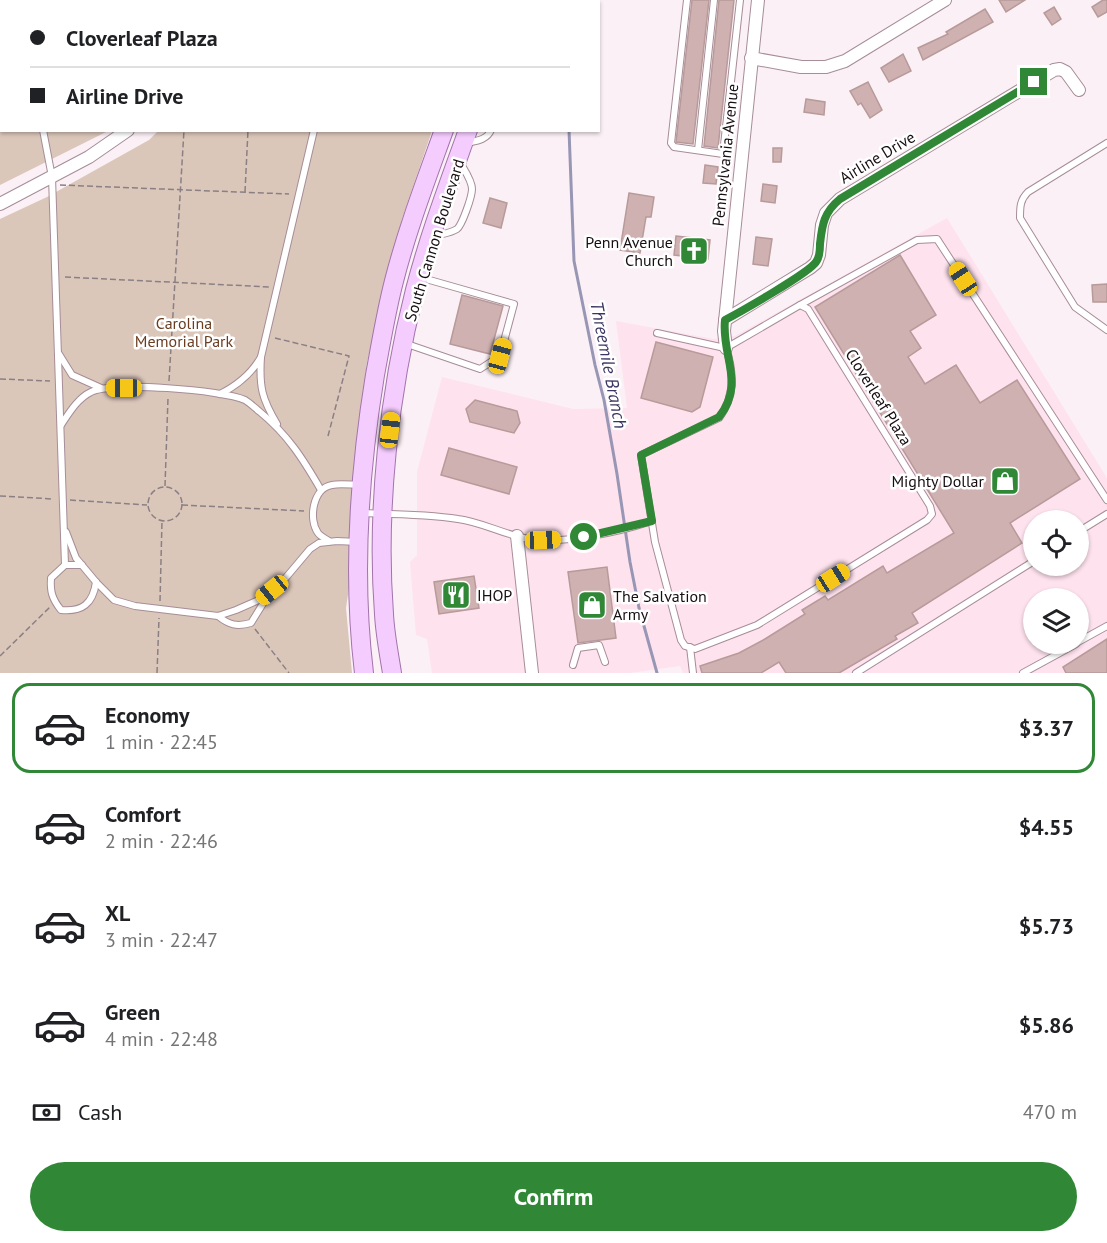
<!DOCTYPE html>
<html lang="en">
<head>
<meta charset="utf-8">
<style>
  :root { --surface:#fff; --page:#f6f6f6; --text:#202124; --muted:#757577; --line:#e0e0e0; --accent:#308837 }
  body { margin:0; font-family:"PT Sans",sans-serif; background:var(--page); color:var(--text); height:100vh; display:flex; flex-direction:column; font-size:22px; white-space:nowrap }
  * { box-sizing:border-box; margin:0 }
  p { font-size:20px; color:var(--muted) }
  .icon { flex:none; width:33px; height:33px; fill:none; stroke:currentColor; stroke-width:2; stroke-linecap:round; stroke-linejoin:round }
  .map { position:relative; height:673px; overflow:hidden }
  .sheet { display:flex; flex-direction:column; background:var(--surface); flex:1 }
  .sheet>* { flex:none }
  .guide { position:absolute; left:0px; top:0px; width:600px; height:132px; box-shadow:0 2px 4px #0004; display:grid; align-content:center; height:132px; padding:0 30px; background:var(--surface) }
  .tools { position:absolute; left:1023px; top:510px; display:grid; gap:12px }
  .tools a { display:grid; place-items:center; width:66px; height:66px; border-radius:50%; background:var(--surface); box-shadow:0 2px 4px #0004; font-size:30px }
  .end { position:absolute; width:27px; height:27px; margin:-14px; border:8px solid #308837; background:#fff; box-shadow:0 0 0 3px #fff }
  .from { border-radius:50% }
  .car { position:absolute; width:18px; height:36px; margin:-18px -9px; border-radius:8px; box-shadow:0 0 4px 2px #0007; background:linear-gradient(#f5c518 24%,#345 0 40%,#f5c518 0 76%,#345 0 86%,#f5c518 0) }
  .guide b { display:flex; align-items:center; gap:21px; height:57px; font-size:22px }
  .guide b+b { border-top:2px solid var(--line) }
  .guide i { width:15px; height:15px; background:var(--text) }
  ul { padding:10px 0 0; list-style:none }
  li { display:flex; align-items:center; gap:18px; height:90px; margin:0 12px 9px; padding:0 18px; border:3px solid transparent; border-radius:18px }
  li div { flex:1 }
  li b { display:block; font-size:22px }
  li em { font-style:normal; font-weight:700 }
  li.active { border-color:var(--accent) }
  li>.icon { width:54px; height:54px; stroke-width:1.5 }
  .pay { display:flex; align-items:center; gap:15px; height:66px; padding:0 30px; font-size:22px }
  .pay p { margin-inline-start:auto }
  .action { display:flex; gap:12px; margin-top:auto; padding:12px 30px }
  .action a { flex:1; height:69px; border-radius:36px; background:var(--accent); color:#fff; font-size:24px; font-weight:700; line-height:69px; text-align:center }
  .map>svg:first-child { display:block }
  .built { fill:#fee2ee; fill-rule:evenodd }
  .green { fill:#dbc6ba }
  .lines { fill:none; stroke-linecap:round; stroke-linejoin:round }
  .stream { stroke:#9896b5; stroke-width:3 }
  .building { fill:#ceb1b0; stroke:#b79a99; stroke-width:1.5 }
  .service-casing { stroke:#a68d98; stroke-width:8 }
  .minor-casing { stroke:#a68d98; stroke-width:14 }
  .primary-casing { stroke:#a273ab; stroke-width:20 }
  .path { stroke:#8a8084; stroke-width:1.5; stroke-dasharray:6 3; stroke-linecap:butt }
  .service { stroke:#fff; stroke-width:6 }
  .minor { stroke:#fff; stroke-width:12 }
  .primary { stroke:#f4ccfe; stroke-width:18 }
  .route { stroke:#308837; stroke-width:8 }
  .labels { text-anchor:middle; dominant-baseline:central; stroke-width:5; stroke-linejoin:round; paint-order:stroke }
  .street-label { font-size:16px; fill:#170e12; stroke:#fff }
  .poi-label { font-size:16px; fill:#170e12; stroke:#fff; text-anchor:end }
  .park-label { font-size:16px; fill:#693d20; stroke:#fff }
  .water-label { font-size:18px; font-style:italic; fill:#3b3562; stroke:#fff }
</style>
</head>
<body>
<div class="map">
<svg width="1107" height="673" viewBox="0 0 1107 673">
  <rect width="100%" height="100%" fill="#fbf0f5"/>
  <path class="built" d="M947,218l160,260v195h-424l-3,-7 -50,7h-198l-5,-34 -11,-4 -6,-73 7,-7v-83l25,-95 131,32 54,-1 -11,-87 98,18 21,-3zM1034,520h44v46h-44zM1034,598h44v46h-44z"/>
  <g class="green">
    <path d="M0,0h232l-230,2v128l106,1 -108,54z"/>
    <path d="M273,0h204l-205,2z"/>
    <path d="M158,131h274l-30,88 -35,143 -15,131 -1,81 -5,34 6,65h-352v-454l47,-22 102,-57z"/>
  </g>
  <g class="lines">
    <path class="stream" d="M569,130l5,131 21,104 9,35 13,74 13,88 9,46 18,65"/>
  </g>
  <g class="building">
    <path d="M692,0h17l-16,144 -17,-2z"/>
    <path d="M719,0h15l-16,148 -14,-2z"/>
    <path d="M999,0h26l-19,12z"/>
    <path d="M1103,0h4v12l-9,5 -6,-10z"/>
    <path d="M1054,7l7,12 -9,6 -8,-12z"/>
    <path d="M985,9l8,13 -70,38 -5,-12 30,-14 -2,-2z"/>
    <path d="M903,54l8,17 -22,11 -8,-14z"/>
    <path d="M868,82l14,28 -12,8 -9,-15 -3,2 -8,-14z"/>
    <path d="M806,99l19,3 -1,13 -20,-3z"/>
    <path d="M773,148h9l-1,14h-8z"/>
    <path d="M705,165l13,2 -2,17 -13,-1z"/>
    <path d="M763,184l14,2 -2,17 -14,-2z"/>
    <path d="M629,193l25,4 -3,20h-5l-6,36 -20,-3z"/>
    <path d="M490,198l17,5 -6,25 -18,-5z"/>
    <path d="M676,236l34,4 -2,19 -34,-4z"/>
    <path d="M756,237l16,2 -4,27 -15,-2z"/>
    <path d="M900,255l36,60 -26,16 11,17 -13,9 17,27 31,-19 24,38 37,-23 63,99 -70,44 12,20 -110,70 6,10 -23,13 2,3 -58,34h-53l-7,-11 -18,11h-59l-2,-7 39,-13 26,-14 40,-25 -3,-4 23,-14 3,4 55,-34 4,7 67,-40 -139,-226z"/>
    <path d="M1107,284v18h-14l-1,-17z"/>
    <path d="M462,295l41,11 -13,48 -40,-10z"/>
    <path d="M656,342l57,15 -13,50 -8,5 -51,-14z"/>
    <path d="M475,400l42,11 3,12 -6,10 -44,-11 -4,-13z"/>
    <path d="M449,448l68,19 -8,27 -68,-19z"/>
    <path d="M607,567l9,71 -38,5 -10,-71z"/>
    <path d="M474,576l5,32 -40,6 -5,-32z"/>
    <path d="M1107,639v34h-41l-3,-6z"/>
  </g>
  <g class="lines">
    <g class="service-casing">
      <g id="service">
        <path d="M19,0v2"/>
        <path d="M303,0l1,2"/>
        <path d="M687,0l-16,143 3,4 49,7 17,-154"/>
        <path d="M47,2l4,-2"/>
        <path d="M90,2l3,-2"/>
        <path d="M413,2l1,-2"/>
        <path d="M0,24h2"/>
        <path d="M43,130l9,47 13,388"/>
        <path d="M467,143c9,-2 20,-3 24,-13"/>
        <path d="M1107,143l-79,49c-8,8 -8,15 -8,26l55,89 32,23"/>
        <path d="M698,150l16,-150"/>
        <path d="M435,236c7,-2 16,-3 22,-7 5,-4 15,-32 15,-40 0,-8 -7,-18 -11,-25"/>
        <path d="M800,305l8,4 122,197 2,8 -5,6 -170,105 -62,24 -10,-3 -4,-6 -26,-98 -14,-87 78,-37c16,-21 15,-46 7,-70z"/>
        <path d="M800,305l117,-65 20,-1 170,261"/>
        <path d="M657,333l68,15"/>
        <path d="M404,343l76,26 20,-13 14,-52 -95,-27"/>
        <path d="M59,354l13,21 29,13"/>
        <path d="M261,357l53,-227"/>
        <path d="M220,394c16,-8 32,-21 41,-37 -2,30 1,42 16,67"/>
        <path d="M61,425c8,-12 17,-27 30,-33 21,-11 132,-2 154,8 5,3 10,8 15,12 28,23 43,47 61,78"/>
        <path d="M361,513c32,1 65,1 97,6 23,3 43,14 66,19 34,8 95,-6 128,-17"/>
        <path d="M66,532l10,26 20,24 18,18 21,6 83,10 18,-6 25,-11 22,-18 27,-32 9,-6 18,-2 21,1"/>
        <path d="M1078,532l29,-18"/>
        <path d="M329,541c-3,-2 -9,-5 -11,-8 -10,-14 -5,-45 14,-48 8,-2 20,0 29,0"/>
        <path d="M82,565h-17l-14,13c-1,13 1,21 10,32 21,2 32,-6 35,-28"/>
        <path d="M218,616c11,9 19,11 33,7l18,-29"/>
        <path d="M1078,642l29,-16"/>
        <path d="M690,647l3,26"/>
        <path d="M573,665l5,-17 21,-3 6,17"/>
        <path d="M856,673l178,-112"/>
        <path d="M1023,673l53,-29"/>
      </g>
    </g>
    <g class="minor-casing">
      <g id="minor">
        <path d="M245,2l1,-2"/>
        <path d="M751,58l50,9h25l19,-6 100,-61"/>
        <path d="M0,204l89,-47 39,-27"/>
        <path d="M725,320l85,-52 6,-5 3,-8 3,-30 4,-12 14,-14 214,-129 6,-1 6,3 13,18"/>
        <path d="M726,348l-2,-17 34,-331"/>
        <path d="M517,536l15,137"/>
      </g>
    </g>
    <g class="primary-casing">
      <g id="primary">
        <path d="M490,2l1,-2"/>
        <path d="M515,2v-2"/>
        <path d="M364,673c-12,-99 -5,-200 11,-298 6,-32 11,-63 19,-94 13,-51 32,-101 50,-151"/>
        <path d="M392,673c-3,-19 -7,-39 -8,-59 -8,-104 5,-222 31,-324 14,-54 34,-107 53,-160"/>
      </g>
    </g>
    <g class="path">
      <path d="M142,0l1,2"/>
      <path d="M427,0l5,2"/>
      <path d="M326,2l3,-2"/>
      <path d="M0,118h2"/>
      <path d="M60,185l229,9"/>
      <path d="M245,192l3,-62"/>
      <path d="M65,277l205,10"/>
      <path d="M275,338l74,18 -21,80"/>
      <path d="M0,379l50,2"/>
      <path d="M169,381l15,-251"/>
      <path d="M165,486l3,-88"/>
      <circle cx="165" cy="504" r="17"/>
      <path d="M0,496l53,3"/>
      <path d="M70,500l77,5"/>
      <path d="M182,505l122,6"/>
      <path d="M160,601l2,-80"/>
      <path d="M255,629l34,44"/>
      <path d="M0,656l50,-49"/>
      <path d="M157,673l2,-55"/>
    </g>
    <use href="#service" class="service"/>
    <use href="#minor" class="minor"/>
    <use href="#primary" class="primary"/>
  </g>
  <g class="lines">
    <path class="route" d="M584,537l68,-16 -11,-66 78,-38c27,-34 2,-61 6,-97 15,-8 84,-47 91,-58 4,-5 4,-12 4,-18 2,-19 4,-32 20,-45l194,-117"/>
  </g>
  <defs>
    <g id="church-square" transform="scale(1.5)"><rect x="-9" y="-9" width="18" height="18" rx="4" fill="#308837" stroke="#fff"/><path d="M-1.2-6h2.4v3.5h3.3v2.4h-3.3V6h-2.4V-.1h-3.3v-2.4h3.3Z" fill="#fff"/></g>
    <g id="shop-square" transform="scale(1.5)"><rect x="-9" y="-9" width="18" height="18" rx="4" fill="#308837" stroke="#fff"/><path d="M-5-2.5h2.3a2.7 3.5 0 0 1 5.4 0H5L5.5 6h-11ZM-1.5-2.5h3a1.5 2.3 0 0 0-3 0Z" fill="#fff"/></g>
    <g id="restaurant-square" transform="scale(1.5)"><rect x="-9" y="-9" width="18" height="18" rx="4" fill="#308837" stroke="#fff"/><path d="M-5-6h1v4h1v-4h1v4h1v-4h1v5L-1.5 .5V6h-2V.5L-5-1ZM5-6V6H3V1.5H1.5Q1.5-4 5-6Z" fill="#fff"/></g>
  </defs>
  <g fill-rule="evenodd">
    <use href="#church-square" x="694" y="251"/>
    <use href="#shop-square" x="1005" y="481"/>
    <use href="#restaurant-square" x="456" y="595"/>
    <use href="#shop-square" x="592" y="605"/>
  </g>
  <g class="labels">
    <g class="street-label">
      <text transform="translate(725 155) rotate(-84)">Pennsylvania Avenue</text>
      <text transform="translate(877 157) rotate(-31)">Airline Drive</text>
      <text transform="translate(434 240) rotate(-73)">South Cannon Boulevard</text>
      <text transform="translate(879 397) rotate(58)">Cloverleaf Plaza</text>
    </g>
    <g class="poi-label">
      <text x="673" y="242">Penn Avenue<tspan x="673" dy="18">Church</tspan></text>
      <text x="984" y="481">Mighty Dollar</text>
      <text x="477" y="595" text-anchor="start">IHOP</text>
      <text x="613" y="596" text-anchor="start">The Salvation<tspan x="613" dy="18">Army</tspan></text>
    </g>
    <g class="park-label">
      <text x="184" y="323">Carolina<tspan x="184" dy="18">Memorial Park</tspan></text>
    </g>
    <g class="water-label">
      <text transform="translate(609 365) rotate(79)">Threemile Branch</text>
    </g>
  </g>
</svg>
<div class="tools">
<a><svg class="icon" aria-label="locate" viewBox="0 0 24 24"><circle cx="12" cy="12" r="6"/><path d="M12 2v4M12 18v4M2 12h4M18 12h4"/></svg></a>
<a><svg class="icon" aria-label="layers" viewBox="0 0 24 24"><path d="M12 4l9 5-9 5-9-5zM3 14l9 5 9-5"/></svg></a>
</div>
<i class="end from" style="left:584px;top:537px"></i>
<i class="end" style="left:1034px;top:82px"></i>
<i class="car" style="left:963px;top:279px;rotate:327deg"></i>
<i class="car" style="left:500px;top:356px;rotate:15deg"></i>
<i class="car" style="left:124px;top:388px;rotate:270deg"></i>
<i class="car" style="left:390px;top:430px;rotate:7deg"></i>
<i class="car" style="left:543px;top:540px;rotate:88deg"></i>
<i class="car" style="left:833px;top:578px;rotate:58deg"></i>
<i class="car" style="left:272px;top:590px;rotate:231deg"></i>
<div class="guide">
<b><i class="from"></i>Cloverleaf Plaza</b>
<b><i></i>Airline Drive</b>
</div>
</div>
<section class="sheet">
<ul>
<li class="active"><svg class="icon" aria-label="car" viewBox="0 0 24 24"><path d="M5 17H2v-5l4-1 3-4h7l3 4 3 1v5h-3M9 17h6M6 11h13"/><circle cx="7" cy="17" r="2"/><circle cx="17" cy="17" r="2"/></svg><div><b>Economy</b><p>1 min · 22:45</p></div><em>$3.37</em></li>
<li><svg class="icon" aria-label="car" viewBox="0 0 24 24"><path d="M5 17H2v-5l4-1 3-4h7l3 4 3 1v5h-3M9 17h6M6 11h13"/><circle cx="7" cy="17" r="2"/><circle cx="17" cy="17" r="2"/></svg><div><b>Comfort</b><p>2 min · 22:46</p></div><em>$4.55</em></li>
<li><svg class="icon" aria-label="car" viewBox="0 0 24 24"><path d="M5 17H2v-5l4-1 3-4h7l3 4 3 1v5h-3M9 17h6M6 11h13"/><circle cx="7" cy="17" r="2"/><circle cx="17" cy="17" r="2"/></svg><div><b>XL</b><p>3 min · 22:47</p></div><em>$5.73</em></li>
<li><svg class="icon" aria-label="car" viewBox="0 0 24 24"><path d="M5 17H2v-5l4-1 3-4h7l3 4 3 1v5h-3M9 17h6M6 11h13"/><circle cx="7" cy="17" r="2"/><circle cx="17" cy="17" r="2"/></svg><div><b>Green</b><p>4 min · 22:48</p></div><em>$5.86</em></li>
</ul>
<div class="pay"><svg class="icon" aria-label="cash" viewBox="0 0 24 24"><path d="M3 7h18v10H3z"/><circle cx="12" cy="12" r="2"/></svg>Cash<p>470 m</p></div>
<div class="action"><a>Confirm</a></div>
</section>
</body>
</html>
